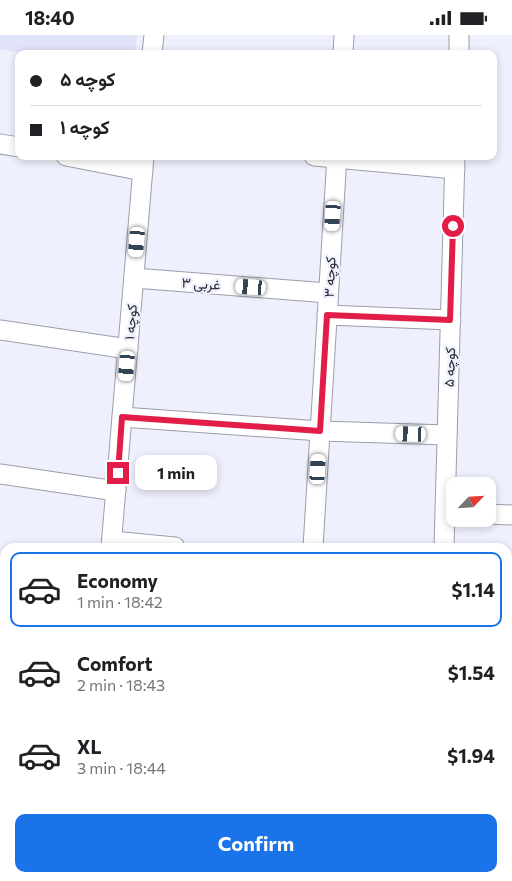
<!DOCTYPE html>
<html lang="en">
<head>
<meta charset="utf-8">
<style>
  :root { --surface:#fff; --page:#f2f2f2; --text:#202124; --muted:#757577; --line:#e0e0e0; --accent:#1a73e8 }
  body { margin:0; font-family:Commissioner,Vazirmatn,sans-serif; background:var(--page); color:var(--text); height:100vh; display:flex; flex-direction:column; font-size:19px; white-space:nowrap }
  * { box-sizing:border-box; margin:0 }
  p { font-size:16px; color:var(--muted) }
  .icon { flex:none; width:28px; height:28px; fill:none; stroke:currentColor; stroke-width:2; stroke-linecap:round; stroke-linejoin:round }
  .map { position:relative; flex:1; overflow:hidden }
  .details { position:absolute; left:0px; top:508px; width:512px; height:339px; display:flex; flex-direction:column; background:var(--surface); border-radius:15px 15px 0 0; box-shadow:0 2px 8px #0003 }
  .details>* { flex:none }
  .hud { position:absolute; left:15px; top:15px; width:482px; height:110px; border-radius:10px; box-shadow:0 2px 8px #0003; display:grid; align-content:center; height:110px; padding:0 15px; background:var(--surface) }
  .needle { width:32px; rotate:65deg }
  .controls { position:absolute; left:446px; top:442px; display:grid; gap:10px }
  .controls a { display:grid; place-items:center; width:50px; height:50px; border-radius:10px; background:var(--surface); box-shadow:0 2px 8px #0003; font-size:25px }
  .end { position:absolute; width:22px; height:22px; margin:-11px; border:6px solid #e11d48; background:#fff; box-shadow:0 0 0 2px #fff }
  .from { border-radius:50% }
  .bubble { position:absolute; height:35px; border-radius:10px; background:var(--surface); box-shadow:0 2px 8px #0003; font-size:16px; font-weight:700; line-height:35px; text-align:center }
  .car { position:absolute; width:15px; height:30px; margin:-15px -8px; border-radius:6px; box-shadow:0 0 4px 1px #0007; background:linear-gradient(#fff 24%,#345 0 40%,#fff 0 76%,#345 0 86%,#fff 0) }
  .hud b { display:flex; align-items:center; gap:18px; height:48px; font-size:19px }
  .hud b+b { border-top:1px solid var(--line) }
  .hud i { width:12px; height:12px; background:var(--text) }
  ul { padding:9px 0 0; list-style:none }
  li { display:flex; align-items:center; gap:15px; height:75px; margin:0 10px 8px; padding:0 5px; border:2px solid transparent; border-radius:10px }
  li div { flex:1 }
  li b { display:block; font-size:19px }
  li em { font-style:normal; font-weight:700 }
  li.active { border-color:var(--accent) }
  li>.icon { width:45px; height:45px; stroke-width:1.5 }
  .button { display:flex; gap:10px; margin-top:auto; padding:10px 15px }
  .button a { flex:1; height:58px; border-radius:10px; background:var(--accent); color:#fff; font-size:20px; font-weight:700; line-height:58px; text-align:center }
  .status { display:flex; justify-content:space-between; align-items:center; height:35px; padding:0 25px; background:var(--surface); direction:ltr }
  .status svg { height:14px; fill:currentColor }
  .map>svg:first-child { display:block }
  .built { fill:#e1e3f9 }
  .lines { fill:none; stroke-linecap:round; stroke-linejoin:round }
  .street-casing { stroke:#9c9dab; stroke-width:21 }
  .secondary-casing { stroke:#9c9dab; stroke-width:29 }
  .highway-casing { stroke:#9c9dab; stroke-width:30 }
  .street { stroke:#fff; stroke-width:19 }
  .secondary { stroke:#fff; stroke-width:26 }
  .highway { stroke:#fff; stroke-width:28 }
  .route { stroke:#e11d48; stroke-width:6 }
  .labels { text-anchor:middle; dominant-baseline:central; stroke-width:4.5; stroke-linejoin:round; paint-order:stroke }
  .street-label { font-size:14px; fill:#27282d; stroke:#eff0fd }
</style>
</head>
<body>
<div class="status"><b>18:40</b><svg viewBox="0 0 49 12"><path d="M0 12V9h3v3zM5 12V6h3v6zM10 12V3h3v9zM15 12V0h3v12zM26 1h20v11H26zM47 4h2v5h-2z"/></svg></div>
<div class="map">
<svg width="512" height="846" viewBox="0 0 512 846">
  <rect width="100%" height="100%" fill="#eff0fd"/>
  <path class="built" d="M0,0h137l-2,19h-109l-26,-5z"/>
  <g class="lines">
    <g class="street-casing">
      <g id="street">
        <path d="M152,19l2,-19"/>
        <path d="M343,19l1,-19"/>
        <path d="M459,19v-19"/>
        <path d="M0,109l19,3"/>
        <path d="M66,121l77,15"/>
        <path d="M314,121l141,13"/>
        <path d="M134,243l194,15"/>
        <path d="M327,280l124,5"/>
        <path d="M0,295l128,19"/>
        <path d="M122,382l198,14 127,4"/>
        <path d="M0,439l116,17"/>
        <path d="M488,479l24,1"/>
        <path d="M112,506l63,6"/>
        <path d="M111,512l33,-391"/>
        <path d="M313,512l24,-391"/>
        <path d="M444,512l11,-391"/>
        <path d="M508,584h4"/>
        <path d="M508,718h4"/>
        <path d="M508,822h4"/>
        <path d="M434,846v-5"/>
      </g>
    </g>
    <g class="secondary-casing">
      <g id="secondary">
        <path d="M0,571l5,4"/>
        <path d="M0,734l5,4"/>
        <path d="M136,841l6,5"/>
        <path d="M332,841l6,5"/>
      </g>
    </g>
    <g class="highway-casing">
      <g id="highway">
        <path d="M0,618l5,3"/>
        <path d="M0,668l5,4"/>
        <path d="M201,841l6,5"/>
        <path d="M277,841l6,5"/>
      </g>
    </g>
    <use href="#street" class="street"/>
    <use href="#secondary" class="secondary"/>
    <use href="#highway" class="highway"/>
  </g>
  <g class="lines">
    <path class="route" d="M118,438l4,-56 198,14 7,-116 123,5 3,-94"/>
  </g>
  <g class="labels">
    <g class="street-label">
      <text transform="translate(329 242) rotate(-87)">کوچه ۳</text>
      <text transform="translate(201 248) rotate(4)">غربی ۳</text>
      <text transform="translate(130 287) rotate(-85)">کوچه ۱</text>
      <text transform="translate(449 332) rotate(-88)">کوچه ۵</text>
    </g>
  </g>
</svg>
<div class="controls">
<a><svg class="needle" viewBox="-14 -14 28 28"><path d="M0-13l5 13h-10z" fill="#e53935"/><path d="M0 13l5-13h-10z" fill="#757577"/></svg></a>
</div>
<i class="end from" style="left:453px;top:191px"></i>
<i class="end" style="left:118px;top:438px"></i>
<div class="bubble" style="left:135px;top:420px;width:82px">1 min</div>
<i class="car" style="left:333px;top:181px;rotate:184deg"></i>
<i class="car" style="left:137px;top:207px;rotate:185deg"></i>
<i class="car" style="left:251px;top:252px;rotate:274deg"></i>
<i class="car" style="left:127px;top:331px;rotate:185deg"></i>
<i class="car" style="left:411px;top:399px;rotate:272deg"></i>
<i class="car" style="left:318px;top:434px;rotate:3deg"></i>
<div class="hud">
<b><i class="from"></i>کوچه ۵</b>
<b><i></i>کوچه ۱</b>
</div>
<section class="details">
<ul>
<li class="active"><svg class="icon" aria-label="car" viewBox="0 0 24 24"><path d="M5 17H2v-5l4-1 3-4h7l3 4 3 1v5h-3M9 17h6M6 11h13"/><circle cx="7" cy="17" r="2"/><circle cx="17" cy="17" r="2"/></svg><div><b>Economy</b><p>1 min · 18:42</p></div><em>$1.14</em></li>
<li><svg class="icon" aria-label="car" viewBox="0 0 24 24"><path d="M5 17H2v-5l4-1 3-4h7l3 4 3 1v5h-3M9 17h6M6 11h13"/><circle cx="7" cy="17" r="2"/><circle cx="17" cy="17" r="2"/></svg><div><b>Comfort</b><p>2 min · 18:43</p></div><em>$1.54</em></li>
<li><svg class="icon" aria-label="car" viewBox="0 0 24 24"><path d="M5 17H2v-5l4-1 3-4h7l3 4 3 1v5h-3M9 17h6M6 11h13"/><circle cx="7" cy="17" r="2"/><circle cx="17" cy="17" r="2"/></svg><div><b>XL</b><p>3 min · 18:44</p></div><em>$1.94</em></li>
</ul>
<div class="button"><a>Confirm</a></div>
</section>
</div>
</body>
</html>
